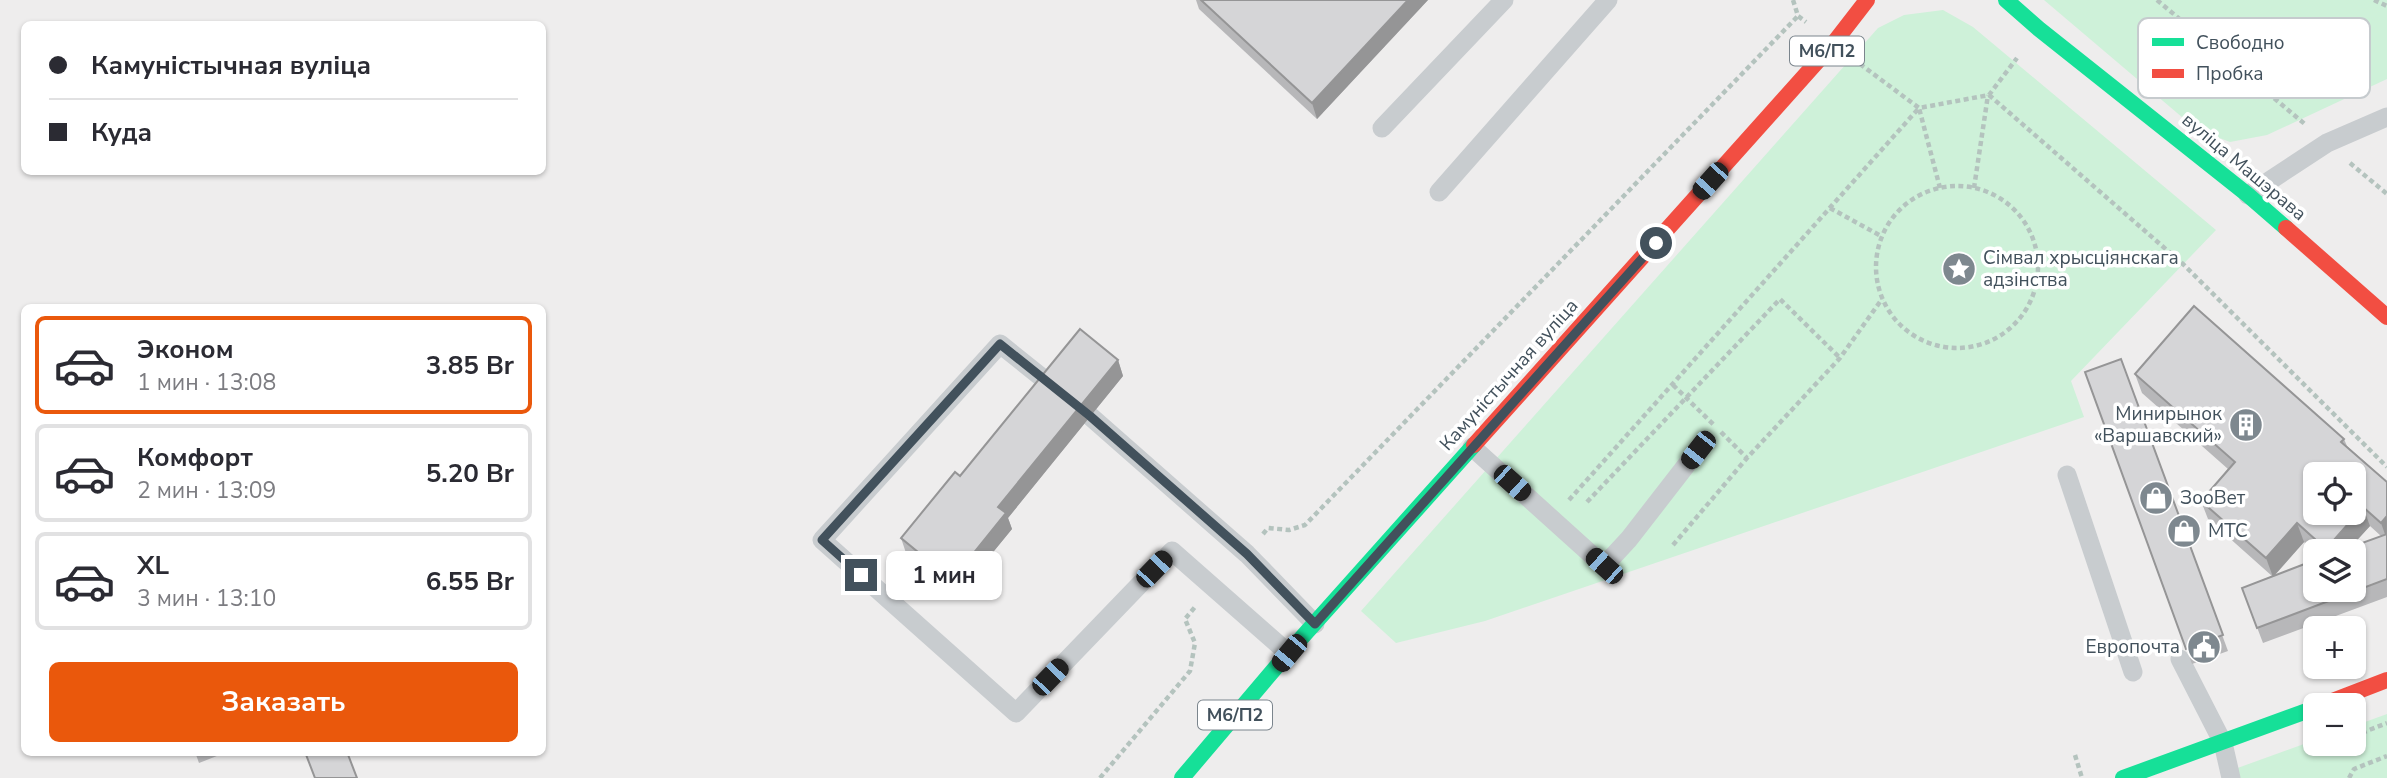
<!DOCTYPE html>
<html lang="ru">
<head>
<meta charset="utf-8">
<style>
  :root { --surface:#fff; --page:#f7f7f7; --text:#2b2b33; --muted:#7c7c81; --line:#e1e1e2; --accent:#ea580c }
  body { margin:0; font-family:"Nunito Sans",sans-serif; background:var(--page); color:var(--text); height:100vh; display:flex; flex-direction:column; font-size:26px; white-space:nowrap }
  * { box-sizing:border-box; margin:0 }
  p { font-size:23px; color:var(--muted) }
  .icon { flex:none; width:38px; height:38px; fill:none; stroke:currentColor; stroke-width:2; stroke-linecap:round; stroke-linejoin:round }
  .map { position:relative; flex:1; overflow:hidden }
  .sheet { position:absolute; left:21px; top:304px; width:525px; height:452px; display:flex; flex-direction:column; background:var(--surface); border-radius:10px; box-shadow:0 2px 5px #0004 }
  .sheet>* { flex:none }
  .top-card { position:absolute; left:21px; top:21px; width:525px; height:154px; border-radius:10px; box-shadow:0 2px 5px #0004; display:grid; align-content:center; height:154px; padding:0 28px; background:var(--surface) }
  .controls { position:absolute; left:2303px; top:462px; display:grid; gap:14px }
  .controls a { display:grid; place-items:center; width:63px; height:63px; border-radius:10px; background:var(--surface); box-shadow:0 2px 5px #0004; font-size:35px }
  .end { position:absolute; width:32px; height:32px; margin:-16px; border:9px solid #42515c; background:#fff; box-shadow:0 0 0 4px #fff }
  .from { border-radius:50% }
  .bubble { position:absolute; height:49px; border-radius:10px; background:var(--surface); box-shadow:0 2px 5px #0004; font-size:23px; font-weight:700; line-height:49px; text-align:center }
  .car { position:absolute; width:21px; height:42px; margin:-21px -10px; border-radius:9px; box-shadow:0 0 5px 2px #0007; background:linear-gradient(#222 24%,#8ab4d8 0 40%,#222 0 76%,#8ab4d8 0 86%,#222 0) }
  .top-card b { display:flex; align-items:center; gap:24px; height:66px; font-size:26px }
  .top-card b+b { border-top:2px solid var(--line) }
  .top-card i { width:18px; height:18px; background:var(--text) }
  ul { padding:12px 0 0; list-style:none }
  li { display:flex; align-items:center; gap:21px; height:98px; margin:0 14px 10px; padding:0 14px; border:4px solid var(--line); border-radius:10px }
  li div { flex:1 }
  li b { display:block; font-size:26px }
  li em { font-style:normal; font-weight:700 }
  li.selected { border-color:var(--accent) }
  li>.icon { width:63px; height:63px; stroke-width:1.5 }
  .primary-button { display:flex; gap:14px; margin-top:auto; padding:14px 28px }
  .primary-button a { flex:1; height:80px; border-radius:10px; background:var(--accent); color:#fff; font-size:28px; font-weight:700; line-height:80px; text-align:center }
  .map>svg:first-child { display:block }
  .green { fill:#cef1d9 }
  .lines { fill:none; stroke-linecap:round; stroke-linejoin:round }
  .path { stroke:#b4c3be; stroke-width:4.5; stroke-dasharray:5 3.5; stroke-linecap:butt }
  .lane { stroke:#c8cccf; stroke-width:19 }
  .fast { stroke:#16e098; stroke-width:16 }
  .jam { stroke:#f24e42; stroke-width:16 }
  .wall { fill:#b7b7b9; fill-rule:evenodd }
  .shaded-wall { fill:#959596 }
  .building { fill:#d5d5d7; stroke:#959596; stroke-width:2; fill-rule:evenodd }
  .route { stroke:#42515c; stroke-width:9 }
  .labels { text-anchor:middle; dominant-baseline:central; stroke-width:7; stroke-linejoin:round; paint-order:stroke }
  .shield { fill:#fff; stroke:#7b858d; stroke-width:2 }
  .shield-label { font-size:18px; font-weight:bold; fill:#42515c }
  .street-label { font-size:19px; fill:#42515c; stroke:#fff }
  .poi-label { font-size:19px; fill:#42515c; stroke:#fff; text-anchor:start }
  .key { fill:#fff; stroke:#c6cbce; stroke-width:2 }
  .key-label { font-size:19px; fill:#42515c }
</style>
</head>
<body>
<div class="map">
<svg width="2387" height="778" viewBox="0 0 2387 778">
  <rect width="100%" height="100%" fill="#eeeded"/>
  <g class="green">
    <path d="M2044,0h343v79l-120,56 -37,7 -34,-13z"/>
    <path d="M1943,10l30,17 243,203 -145,151 13,36 -599,204 -89,22 -35,-32 517,-583 26,-13z"/>
    <path d="M2387,714v64h-152l-3,-8 83,-30v4h39v-18z"/>
  </g>
  <g class="lines">
    <g class="path">
      <path d="M1793,0l5,16 8,6"/>
      <path d="M2157,0l149,125"/>
      <path d="M2374,0l13,6"/>
      <path d="M1860,64l59,44 70,-13 28,-37"/>
      <path d="M1989,95l195,170 203,202"/>
      <path d="M2350,163l37,31"/>
      <circle cx="1957" cy="267" r="81"/>
      <path d="M1974,188l14,-93"/>
      <path d="M1830,208l51,28"/>
      <path d="M1673,385l42,41"/>
      <path d="M1721,432l26,26"/>
      <path d="M1569,500l350,-392 21,80"/>
      <path d="M1587,502l193,-203 60,59"/>
      <path d="M1263,534l5,-6 21,2 16,-5 493,-509"/>
      <path d="M1673,545l74,-87 93,-100 42,-59"/>
      <path d="M2354,736l33,-13"/>
      <path d="M2075,755l7,23"/>
      <path d="M1100,778l90,-107 5,-28 -10,-24 10,-12"/>
      <path d="M2349,778l5,-9 33,-13"/>
    </g>
    <g class="lane">
      <path d="M1382,128l122,-128"/>
      <path d="M1439,192l169,-192"/>
      <path d="M2248,195l79,-52 60,-26"/>
      <path d="M1472,447l132,119 25,-27 69,-89"/>
      <path d="M2067,475l66,197"/>
      <path d="M1288,653l-116,-102 -156,162 -194,-173 178,-196 90,72 157,138 68,70"/>
      <path d="M2180,659l43,84 8,35"/>
    </g>
    <g class="fast">
      <path d="M2006,0l33,29 209,166 38,33"/>
      <path d="M1182,778l106,-125 186,-208"/>
      <path d="M2123,778l192,-70"/>
    </g>
    <g class="jam">
      <path d="M2286,228l101,89"/>
      <path d="M1474,445l359,-401 34,-44"/>
      <path d="M2322,705l65,-25"/>
    </g>
  </g>
  <g class="wall">
    <path d="M1196,0h232l-111,119 -118,-110z"/>
    <path d="M2121,359l107,292 -36,13 -107,-292z"/>
    <path d="M1118,360l5,16 -115,142 4,11 -54,66 -52,-42 -5,-15 59,-62z"/>
    <path d="M2135,374l209,65 3,7 40,36v115l-124,46 -21,-55 30,-12 -64,-57 -7,-18 27,-32 -86,-76zM2370,526l11,10 -30,11zM2304,542l11,10v-1h39l-79,24z"/>
    <path d="M195,752h32l-28,11z"/>
  </g>
  <g class="shaded-wall">
    <path d="M1408,0h20l-111,119 -5,-16z"/>
    <path d="M1118,360l5,16 -115,142 4,11 -54,66 -6,-15 46,-73z"/>
    <path d="M2363,507l7,19 -23,25h-20l-1,-2z"/>
    <path d="M2387,516v24l-6,-17z"/>
    <path d="M2297,523l7,19 -31,35 -7,-19z"/>
  </g>
  <g class="building">
    <path d="M1201,0h207l-96,103z"/>
    <path d="M2194,306l150,133 -3,3 46,40v34l-6,7 -18,-16 -37,42 -29,-26 -31,35 -65,-57 34,-39 -100,-88zM2315,474h39v39h-39z"/>
    <path d="M1080,329l38,31 -120,147 8,6 -54,67 -51,-42 54,-66 5,4z"/>
    <path d="M2121,359l102,276 -37,14 -101,-277z"/>
    <path d="M2387,534v45l-130,49 -15,-40 73,-28v30h39v-39h-14z"/>
    <path d="M305,752h42l10,26h-42z"/>
  </g>
  <g class="lines">
    <path class="route" d="M861,575l-39,-35 178,-196 90,72 157,138 68,70 341,-381"/>
  </g>
  <defs>
    <g id="sight-disc" transform="scale(1.75)"><circle r="9.5" fill="#7e888f" stroke="#fff"/><path d="M0-6L1.8-2.2L6-1.7L2.9 1.2L3.7 5.4L0 3.3L-3.7 5.4L-2.9 1.2L-6-1.7L-1.8-2.2Z" fill="#fff"/></g>
    <g id="building-disc" transform="scale(1.75)"><circle r="9.5" fill="#7e888f" stroke="#fff"/><path d="M-4-6H4V6H1V3H-1V6H-4ZM-2.5-4.3h1.7v1.8h-1.7ZM.8-4.3h1.7v1.8H.8ZM-2.5-1h1.7V.8h-1.7ZM.8-1h1.7V.8H.8Z" fill="#fff"/></g>
    <g id="shop-disc" transform="scale(1.75)"><circle r="9.5" fill="#7e888f" stroke="#fff"/><path d="M-5-2.5h2.3a2.7 3.5 0 0 1 5.4 0H5L5.5 6h-11ZM-1.5-2.5h3a1.5 2.3 0 0 0-3 0Z" fill="#fff"/></g>
    <g id="civic-disc" transform="scale(1.75)"><circle r="9.5" fill="#7e888f" stroke="#fff"/><path d="M-.6-6.5H3V-4.5H.6V-3L4-1V1h2V6H-6V1h2V-1L-.6-3ZM-1.2 2.5V6h2.4V2.5Z" fill="#fff"/></g>
  </defs>
  <g fill-rule="evenodd">
    <use href="#sight-disc" x="1959" y="269"/>
    <use href="#building-disc" x="2246" y="425"/>
    <use href="#shop-disc" x="2156" y="498"/>
    <use href="#shop-disc" x="2184" y="531"/>
    <use href="#civic-disc" x="2204" y="647"/>
  </g>
  <g class="labels">
    <g class="shield">
      <rect x="1790" y="36.5" width="74" height="29" rx="5"/>
      <rect x="1198" y="700.5" width="74" height="29" rx="5"/>
    </g>
    <g class="shield-label">
      <text x="1827" y="51">М6/П2</text>
      <text x="1235" y="715">М6/П2</text>
    </g>
    <g class="street-label">
      <text transform="translate(2244 167) rotate(40)">вуліца Машэрава</text>
      <text transform="translate(1509 375) rotate(-48)">Камуністычная вуліца</text>
    </g>
    <g class="poi-label">
      <text x="1983" y="258">Сімвал хрысціянскага<tspan x="1983" dy="22">адзінства</tspan></text>
      <text x="2222" y="414" text-anchor="end">Минирынок<tspan x="2222" dy="22">«Варшавский»</tspan></text>
      <text x="2180" y="498">ЗооВет</text>
      <text x="2208" y="531">МТС</text>
      <text x="2180" y="647" text-anchor="end">Европочта</text>
    </g>
  </g>
  <rect x="2138" y="18" width="232" height="80" rx="10" class="key"/>
  <rect x="2152" y="38" width="32" height="8" fill="#16e098"/>
  <rect x="2152" y="69" width="32" height="9" fill="#f24e42"/>
  <g class="key-label">
    <text x="2196" y="49">Свободно</text>
    <text x="2196" y="80">Пробка</text>
  </g>
</svg>
<div class="controls">
<a><svg class="icon" aria-label="locate" viewBox="0 0 24 24"><circle cx="12" cy="12" r="6"/><path d="M12 2v4M12 18v4M2 12h4M18 12h4"/></svg></a>
<a><svg class="icon" aria-label="layers" viewBox="0 0 24 24"><path d="M12 4l9 5-9 5-9-5zM3 14l9 5 9-5"/></svg></a>
<a>+</a>
<a>−</a>
</div>
<i class="end from" style="left:1656px;top:243px"></i>
<i class="end" style="left:861px;top:575px"></i>
<div class="bubble" style="left:886px;top:551px;width:116px">1 мин</div>
<i class="car" style="left:1710px;top:181px;rotate:222deg"></i>
<i class="car" style="left:1698px;top:450px;rotate:218deg"></i>
<i class="car" style="left:1512px;top:483px;rotate:132deg"></i>
<i class="car" style="left:1604px;top:566px;rotate:312deg"></i>
<i class="car" style="left:1154px;top:569px;rotate:44deg"></i>
<i class="car" style="left:1289px;top:653px;rotate:220deg"></i>
<i class="car" style="left:1050px;top:677px;rotate:44deg"></i>
<div class="top-card">
<b><i class="from"></i>Камуністычная вуліца</b>
<b><i></i>Куда</b>
</div>
<section class="sheet">
<ul>
<li class="selected"><svg class="icon" aria-label="car" viewBox="0 0 24 24"><path d="M5 17H2v-5l4-1 3-4h7l3 4 3 1v5h-3M9 17h6M6 11h13"/><circle cx="7" cy="17" r="2"/><circle cx="17" cy="17" r="2"/></svg><div><b>Эконом</b><p>1 мин · 13:08</p></div><em>3.85 Br</em></li>
<li><svg class="icon" aria-label="car" viewBox="0 0 24 24"><path d="M5 17H2v-5l4-1 3-4h7l3 4 3 1v5h-3M9 17h6M6 11h13"/><circle cx="7" cy="17" r="2"/><circle cx="17" cy="17" r="2"/></svg><div><b>Комфорт</b><p>2 мин · 13:09</p></div><em>5.20 Br</em></li>
<li><svg class="icon" aria-label="car" viewBox="0 0 24 24"><path d="M5 17H2v-5l4-1 3-4h7l3 4 3 1v5h-3M9 17h6M6 11h13"/><circle cx="7" cy="17" r="2"/><circle cx="17" cy="17" r="2"/></svg><div><b>XL</b><p>3 мин · 13:10</p></div><em>6.55 Br</em></li>
</ul>
<div class="primary-button"><a>Заказать</a></div>
</section>
</div>
</body>
</html>
